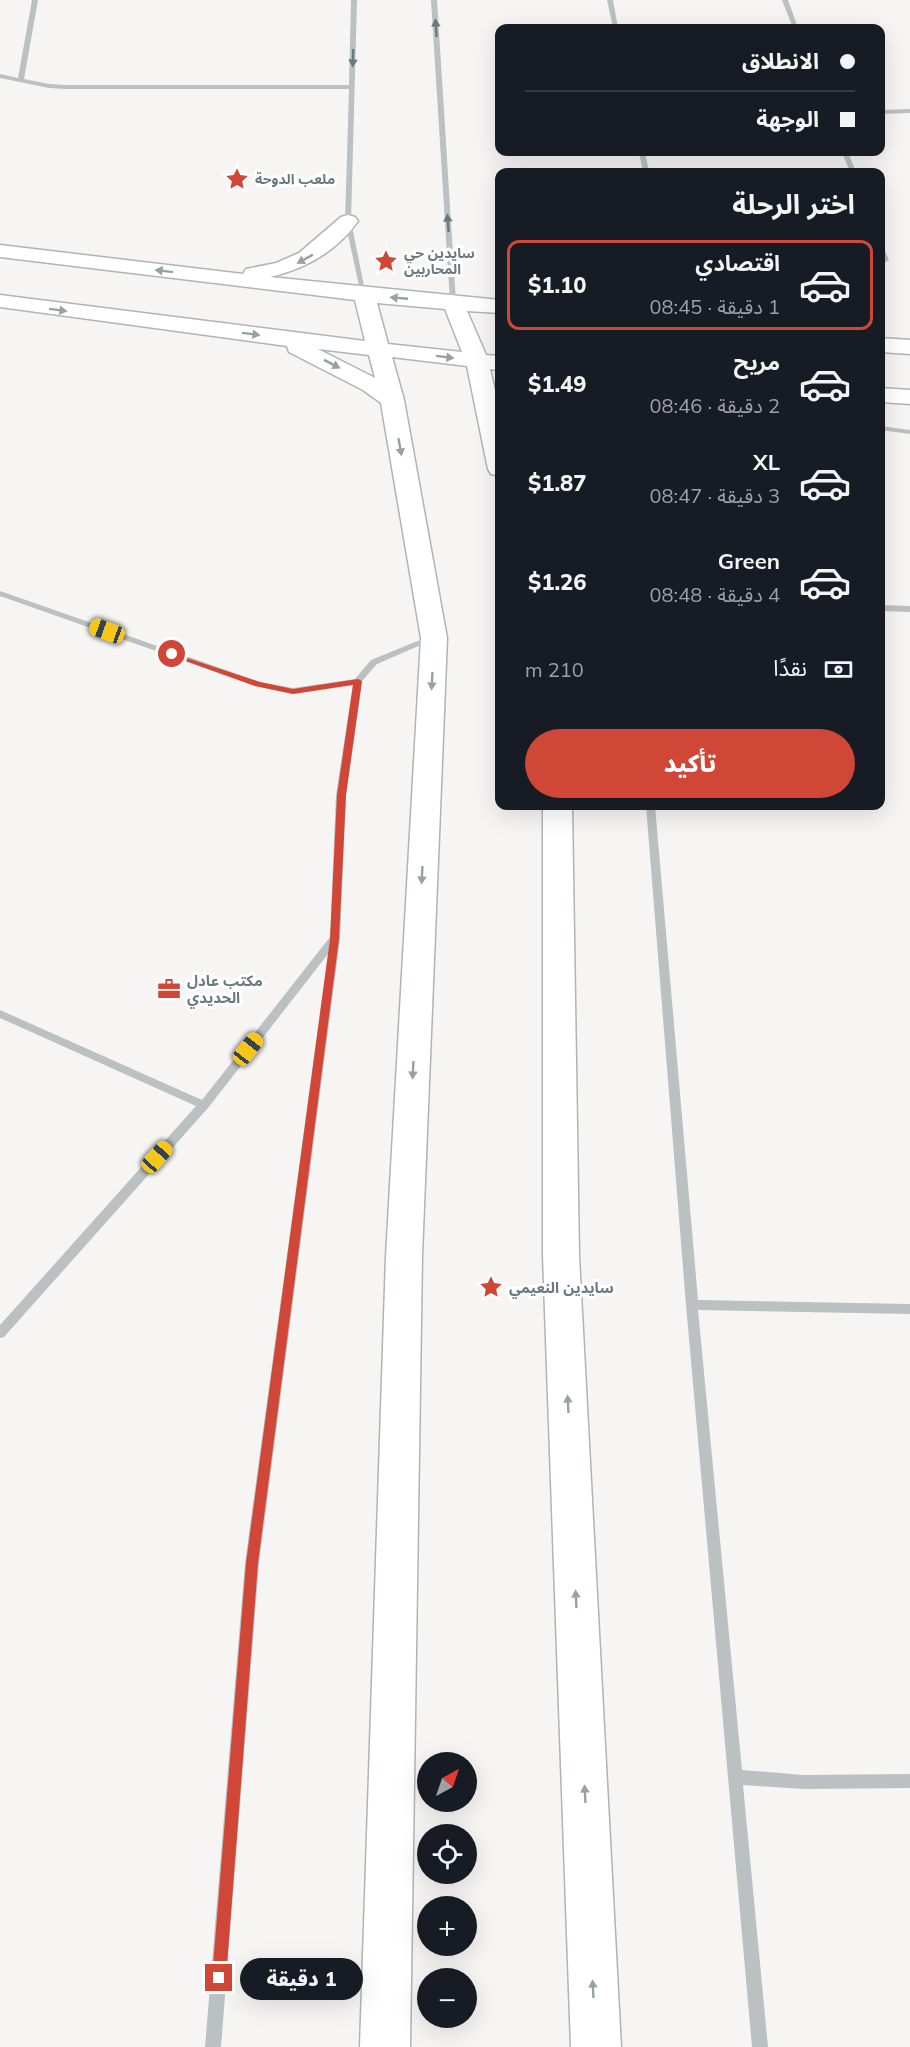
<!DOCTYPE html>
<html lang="ar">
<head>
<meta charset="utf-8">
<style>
  :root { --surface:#171b24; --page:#20242c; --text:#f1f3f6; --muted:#9ea1a6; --line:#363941; --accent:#d04738 }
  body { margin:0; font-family:Mulish,"Noto Sans Arabic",sans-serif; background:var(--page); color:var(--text); direction:rtl; height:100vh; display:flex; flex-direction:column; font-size:22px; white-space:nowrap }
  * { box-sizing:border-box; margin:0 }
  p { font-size:20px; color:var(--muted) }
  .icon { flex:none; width:33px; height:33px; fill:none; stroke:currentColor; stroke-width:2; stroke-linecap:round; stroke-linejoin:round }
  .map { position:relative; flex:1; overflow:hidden; direction:ltr }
  .details { position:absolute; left:495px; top:168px; width:390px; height:642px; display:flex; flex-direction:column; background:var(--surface); border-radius:12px; box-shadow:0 6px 24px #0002; direction:rtl }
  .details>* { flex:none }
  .banner { position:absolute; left:495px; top:24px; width:390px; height:132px; border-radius:12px; box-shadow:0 6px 24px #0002; direction:rtl; display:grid; align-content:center; height:132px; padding:0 30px; background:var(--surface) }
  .needle { width:39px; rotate:40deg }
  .buttons { position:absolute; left:417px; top:1752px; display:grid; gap:12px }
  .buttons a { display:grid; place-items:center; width:60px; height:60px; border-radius:50%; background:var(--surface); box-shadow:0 6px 24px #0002; font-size:30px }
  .end { position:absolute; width:27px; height:27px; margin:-14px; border:8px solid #d04738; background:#fff; box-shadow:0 0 0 3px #fff }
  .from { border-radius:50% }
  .bubble { position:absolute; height:42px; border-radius:21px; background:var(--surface); box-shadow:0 6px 24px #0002; font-size:20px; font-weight:800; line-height:42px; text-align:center; direction:rtl }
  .car { position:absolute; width:18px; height:36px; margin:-18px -9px; border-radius:8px; box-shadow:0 0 4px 2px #0007; background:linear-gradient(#f5c518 24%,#345 0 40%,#f5c518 0 76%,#345 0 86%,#f5c518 0) }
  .banner b { display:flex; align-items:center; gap:21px; height:57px; font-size:22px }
  .banner b+b { border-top:2px solid var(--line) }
  .banner i { width:15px; height:15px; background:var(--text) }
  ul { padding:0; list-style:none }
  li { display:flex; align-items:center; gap:18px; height:90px; margin:0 12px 9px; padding:0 18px; border:3px solid transparent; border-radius:12px }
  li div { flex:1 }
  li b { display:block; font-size:22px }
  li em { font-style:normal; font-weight:800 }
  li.current { border-color:var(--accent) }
  li>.icon { width:54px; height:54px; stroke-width:1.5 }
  h2 { padding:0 30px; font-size:27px; line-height:72px }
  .pay { display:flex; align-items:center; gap:15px; height:66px; padding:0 30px; font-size:22px }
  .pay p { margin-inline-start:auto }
  .button { display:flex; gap:12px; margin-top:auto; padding:12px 30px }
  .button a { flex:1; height:69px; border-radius:36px; background:var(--accent); color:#fff; font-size:24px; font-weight:800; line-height:69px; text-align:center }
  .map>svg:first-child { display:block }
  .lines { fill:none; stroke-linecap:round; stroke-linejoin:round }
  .major-casing { stroke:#afb4b6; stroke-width:3 }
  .minor { fill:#bbc0c2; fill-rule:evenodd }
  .major { fill:#fff; fill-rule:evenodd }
  .oneway { fill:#687980 }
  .oneway2 { fill:#95a1a6 }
  .route { fill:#d04738 }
  .labels { text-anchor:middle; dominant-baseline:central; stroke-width:6; stroke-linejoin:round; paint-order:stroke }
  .far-poi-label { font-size:14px; font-weight:bold; fill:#687980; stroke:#fff; text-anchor:start }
  .poi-label { font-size:15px; font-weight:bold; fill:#687980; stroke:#fff; text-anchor:start }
</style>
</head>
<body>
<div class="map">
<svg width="910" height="2047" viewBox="0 0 910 2047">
  <rect width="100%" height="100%" fill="#f6f5f3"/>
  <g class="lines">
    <g class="major-casing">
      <g id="major">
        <path d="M348,215l7,2 3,4c-21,30 -53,48 -88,56l230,23v13l-33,-2 19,44 14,1v14l-10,-1 10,43v64l-9,-2 -3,-5 -21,-103 -75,-9 12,43 43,238 -25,618 -12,791h-50l26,-791 35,-618 -40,-235 -18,-13 -74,-38 -2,-6 -287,-39v-12l365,46 -10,-41 -355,-43v-12l243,29 3,-5 30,-6 23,-10 42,-36zM377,303l68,6 17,43 -74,-8zM318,349l51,6 6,23z"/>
        <path d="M880,338l30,2v14l-30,-2z"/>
        <path d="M880,388l30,2v14l-30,-2z"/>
        <path d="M543,806h29l7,449 42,792h-50l-28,-792z"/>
      </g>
    </g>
    <g class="minor">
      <path d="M32,0h6l-14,79 25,5 17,1h283l2,-85h6l-6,221 15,75 -5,-1 -16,-74 4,-132h-283l-17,-1 -49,-10v-4l18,4z"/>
      <path d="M431,0h6l19,302 -3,2 -3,-2z"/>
      <path d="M607,0h6l5,28h-5z"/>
      <path d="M782,0h6l10,28h-5z"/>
      <path d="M910,109v4l-30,1v-4z"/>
      <path d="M639,152h6l4,20h-6z"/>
      <path d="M842,152h6l8,20h-6z"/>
      <path d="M880,244l3,2 6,14 -9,5v-5l2,-1 -2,-4z"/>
      <path d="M880,426l30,4v4l-30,-4z"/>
      <path d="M0,591l260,91 33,6 62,-9 16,-19 59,-24 3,-1 4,3 -60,26 -15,17 -16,114 -6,144 -81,624 -38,484h-16l40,-484 83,-609 -120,154 -204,229 -4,1v-13l196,-219 -196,-88v-8l202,90 128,-163 6,-142 17,-111 -60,10 -38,-8 -255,-90z"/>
      <path d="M880,605l30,1v6l-30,-1z"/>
      <path d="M646,806h9l43,494 212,4v10l-212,-4 44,460 62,5 106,-1v14l-106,1 -61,-4 25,262h-16l-66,-742z"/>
    </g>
    <use href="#major" class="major"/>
  </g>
  <defs><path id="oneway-solid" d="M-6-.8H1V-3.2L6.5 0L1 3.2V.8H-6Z" transform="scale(1.5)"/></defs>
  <g class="oneway">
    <use href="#oneway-solid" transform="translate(436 28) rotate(-94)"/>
    <use href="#oneway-solid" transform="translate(353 58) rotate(92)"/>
    <use href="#oneway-solid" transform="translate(448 223) rotate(-94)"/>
  </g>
  <g class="oneway2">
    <use href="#oneway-solid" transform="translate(305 259) rotate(151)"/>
    <use href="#oneway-solid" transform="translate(164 271) rotate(-173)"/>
    <use href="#oneway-solid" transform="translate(399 298) rotate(-175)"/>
    <use href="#oneway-solid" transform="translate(58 310) rotate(7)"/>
    <use href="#oneway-solid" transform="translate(251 334) rotate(7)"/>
    <use href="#oneway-solid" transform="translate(445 357) rotate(7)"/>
    <use href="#oneway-solid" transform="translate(332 364) rotate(27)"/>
    <use href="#oneway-solid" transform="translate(400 447) rotate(80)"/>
    <use href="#oneway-solid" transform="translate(432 681) rotate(93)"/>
    <use href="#oneway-solid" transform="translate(422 875) rotate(93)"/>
    <use href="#oneway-solid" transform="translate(413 1070) rotate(93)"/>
    <use href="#oneway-solid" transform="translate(568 1404) rotate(-93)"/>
    <use href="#oneway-solid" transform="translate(576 1599) rotate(-93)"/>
    <use href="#oneway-solid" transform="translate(585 1794) rotate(-93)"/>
    <use href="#oneway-solid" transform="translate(593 1989) rotate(-93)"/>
  </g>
  <path class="route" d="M169,652l91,30 33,7 65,-10 4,2 -16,114 -7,144 -81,624 -32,415 -2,5 -5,2 -5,-2 -2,-5 34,-415 84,-624 7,-144 16,-110 -60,9 -38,-8 -86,-31z"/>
  <defs>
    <g id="sight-bare" transform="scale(1.8)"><path d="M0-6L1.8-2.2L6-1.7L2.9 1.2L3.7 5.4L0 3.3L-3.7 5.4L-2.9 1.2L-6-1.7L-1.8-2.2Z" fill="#d04738" stroke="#fff" stroke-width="2.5" paint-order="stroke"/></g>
    <g id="office-bare" transform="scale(1.8)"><path d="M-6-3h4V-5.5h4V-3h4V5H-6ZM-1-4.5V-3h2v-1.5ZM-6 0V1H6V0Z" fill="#d04738" stroke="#fff" stroke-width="2.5" paint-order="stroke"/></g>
  </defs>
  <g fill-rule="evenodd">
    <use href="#sight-bare" x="237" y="179"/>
    <use href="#sight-bare" x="386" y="261"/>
    <use href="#office-bare" x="169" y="989"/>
    <use href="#sight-bare" x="491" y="1287"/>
  </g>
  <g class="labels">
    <g class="far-poi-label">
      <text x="255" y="179">ملعب الدوحة</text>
      <text x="404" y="253">سايدين حي<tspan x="404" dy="16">المحاربين</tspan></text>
    </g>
    <g class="poi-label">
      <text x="187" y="980">مكتب عادل<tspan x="187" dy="17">الحديدي</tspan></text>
      <text x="509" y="1287">سايدين النعيمي</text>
    </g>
  </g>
</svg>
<div class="buttons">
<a><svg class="needle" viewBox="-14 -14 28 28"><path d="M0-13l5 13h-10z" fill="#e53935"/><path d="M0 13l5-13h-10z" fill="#9ea1a6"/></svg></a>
<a><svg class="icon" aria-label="locate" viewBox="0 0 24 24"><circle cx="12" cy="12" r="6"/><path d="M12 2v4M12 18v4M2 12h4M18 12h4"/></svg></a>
<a>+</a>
<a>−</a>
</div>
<i class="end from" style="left:172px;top:654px"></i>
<i class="end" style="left:219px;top:1978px"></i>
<div class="bubble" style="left:240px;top:1958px;width:123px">1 دقيقة</div>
<i class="car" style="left:107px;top:631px;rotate:290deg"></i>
<i class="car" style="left:248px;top:1049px;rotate:38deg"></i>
<i class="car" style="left:157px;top:1157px;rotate:42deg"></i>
<div class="banner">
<b><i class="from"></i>الانطلاق</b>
<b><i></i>الوجهة</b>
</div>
<section class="details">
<h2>اختر الرحلة</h2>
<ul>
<li class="current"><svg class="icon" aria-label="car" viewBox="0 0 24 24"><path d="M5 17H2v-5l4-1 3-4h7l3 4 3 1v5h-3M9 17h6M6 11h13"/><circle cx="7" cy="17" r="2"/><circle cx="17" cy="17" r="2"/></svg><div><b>اقتصادي</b><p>1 دقيقة · 08:45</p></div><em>$1.10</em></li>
<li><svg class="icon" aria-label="car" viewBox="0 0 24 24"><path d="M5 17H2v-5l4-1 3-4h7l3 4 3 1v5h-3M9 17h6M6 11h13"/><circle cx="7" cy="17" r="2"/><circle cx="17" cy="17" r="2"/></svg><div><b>مريح</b><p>2 دقيقة · 08:46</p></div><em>$1.49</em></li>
<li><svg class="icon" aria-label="car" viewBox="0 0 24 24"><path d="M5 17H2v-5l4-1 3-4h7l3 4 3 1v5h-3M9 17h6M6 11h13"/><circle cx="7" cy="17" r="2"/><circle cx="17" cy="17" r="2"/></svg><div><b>XL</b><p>3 دقيقة · 08:47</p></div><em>$1.87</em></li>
<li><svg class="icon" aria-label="car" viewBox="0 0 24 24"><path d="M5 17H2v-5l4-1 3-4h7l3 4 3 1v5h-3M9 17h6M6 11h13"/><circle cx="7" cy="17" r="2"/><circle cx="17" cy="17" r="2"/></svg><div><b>Green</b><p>4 دقيقة · 08:48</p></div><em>$1.26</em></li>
</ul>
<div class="pay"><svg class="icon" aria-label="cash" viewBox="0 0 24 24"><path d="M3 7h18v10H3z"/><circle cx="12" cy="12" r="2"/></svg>نقدًا<p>210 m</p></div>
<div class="button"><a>تأكيد</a></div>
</section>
</div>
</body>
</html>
